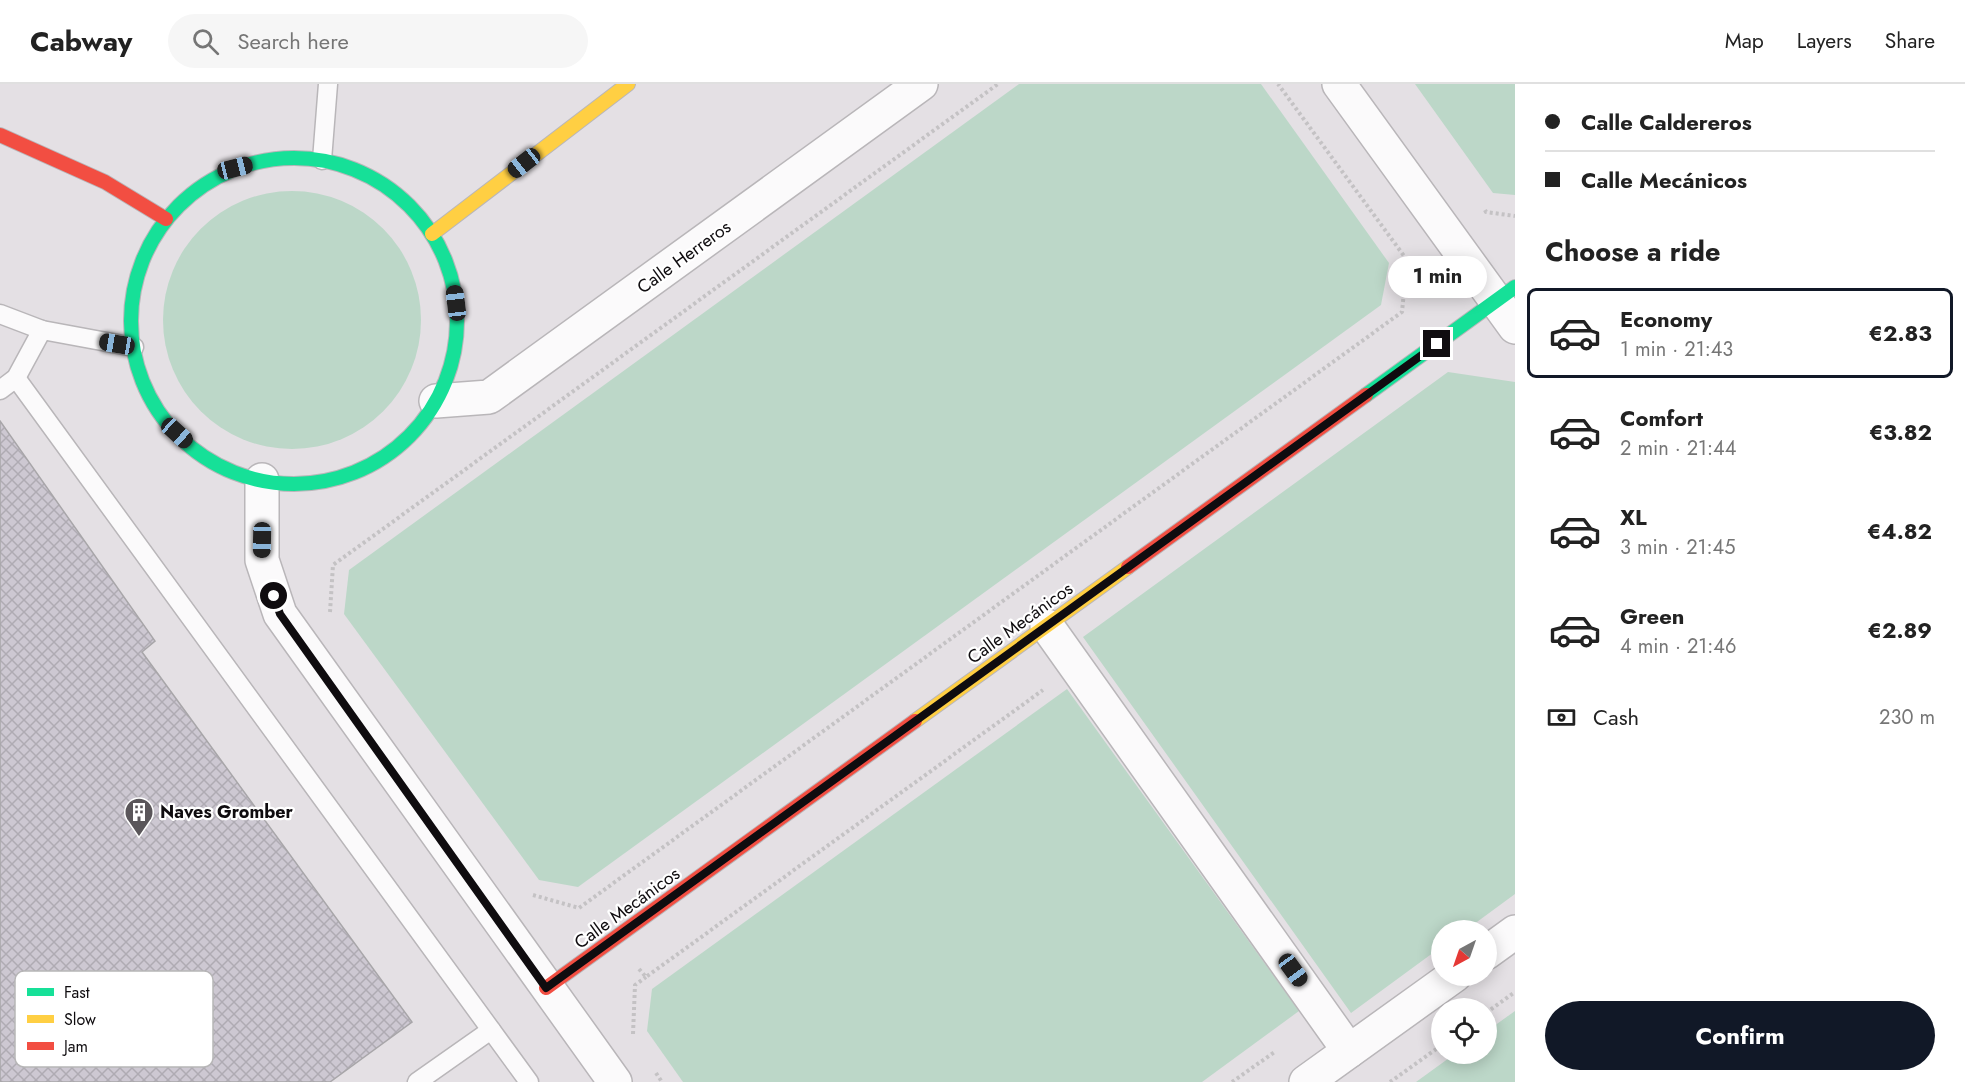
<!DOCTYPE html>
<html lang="en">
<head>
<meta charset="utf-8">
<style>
  :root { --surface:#fff; --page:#f6f6f6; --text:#222; --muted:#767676; --line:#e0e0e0; --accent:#111827 }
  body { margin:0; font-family:Jost,sans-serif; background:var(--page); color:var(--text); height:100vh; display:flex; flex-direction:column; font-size:22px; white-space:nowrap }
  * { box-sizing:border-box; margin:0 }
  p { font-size:20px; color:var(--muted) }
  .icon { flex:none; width:33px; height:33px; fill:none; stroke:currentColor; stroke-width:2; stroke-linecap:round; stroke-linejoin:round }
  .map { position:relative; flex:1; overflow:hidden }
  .sheet { display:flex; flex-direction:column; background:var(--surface); width:450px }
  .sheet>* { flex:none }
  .hud { display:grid; align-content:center; height:132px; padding:0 30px; background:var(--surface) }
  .needle { width:39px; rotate:220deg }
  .fabs { position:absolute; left:1431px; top:836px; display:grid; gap:12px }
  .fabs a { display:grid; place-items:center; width:66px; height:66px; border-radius:50%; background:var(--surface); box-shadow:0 3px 15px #0003; font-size:30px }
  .end { position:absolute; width:27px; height:27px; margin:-14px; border:8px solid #0f0c0f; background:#fff; box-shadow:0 0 0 3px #fff }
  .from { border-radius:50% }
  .bubble { position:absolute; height:42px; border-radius:21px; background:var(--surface); box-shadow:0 3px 15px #0003; font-size:20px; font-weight:700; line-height:42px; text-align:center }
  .car { position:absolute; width:18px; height:36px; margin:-18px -9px; border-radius:8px; box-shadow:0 0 4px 2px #0007; background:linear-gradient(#222 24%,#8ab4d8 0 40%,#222 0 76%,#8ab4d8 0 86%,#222 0) }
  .hud b { display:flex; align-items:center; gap:21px; height:57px; font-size:22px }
  .hud b+b { border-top:2px solid var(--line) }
  .hud i { width:15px; height:15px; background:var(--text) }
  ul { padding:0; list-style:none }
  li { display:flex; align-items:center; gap:18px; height:90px; margin:0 12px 9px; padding:0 18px; border:3px solid transparent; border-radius:9px }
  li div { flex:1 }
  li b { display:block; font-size:22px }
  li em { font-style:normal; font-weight:700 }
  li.active { border-color:var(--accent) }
  li>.icon { width:54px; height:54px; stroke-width:1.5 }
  h2 { padding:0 30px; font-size:27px; line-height:72px }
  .pay { display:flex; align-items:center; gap:15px; height:66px; padding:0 30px; font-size:22px }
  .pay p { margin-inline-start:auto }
  .primary-button { display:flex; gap:12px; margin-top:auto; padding:12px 30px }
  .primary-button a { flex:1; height:69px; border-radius:36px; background:var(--accent); color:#fff; font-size:24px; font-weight:700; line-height:69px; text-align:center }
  header { display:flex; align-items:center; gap:36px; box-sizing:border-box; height:84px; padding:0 30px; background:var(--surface); border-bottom:2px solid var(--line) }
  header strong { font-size:28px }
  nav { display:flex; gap:33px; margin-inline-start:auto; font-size:21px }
  .search { width:420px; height:54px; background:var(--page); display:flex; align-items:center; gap:15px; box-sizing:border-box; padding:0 21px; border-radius:33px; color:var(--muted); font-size:22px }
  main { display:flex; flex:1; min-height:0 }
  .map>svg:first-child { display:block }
  .green { fill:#bcd7c8 }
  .building { fill:url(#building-cross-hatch); stroke:#a8a6a9; stroke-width:1.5 }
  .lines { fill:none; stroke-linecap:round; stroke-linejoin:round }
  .lane-casing { stroke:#b9b6b9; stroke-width:21 }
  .street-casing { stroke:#b9b6b9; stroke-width:36 }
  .fast-casing { stroke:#b9b6b9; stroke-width:16 }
  .slow-casing { stroke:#b9b6b9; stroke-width:16 }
  .jam-casing { stroke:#b9b6b9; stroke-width:16 }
  .path { stroke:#c4c2c4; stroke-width:4; stroke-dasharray:3 3; stroke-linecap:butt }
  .lane { stroke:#fbfafb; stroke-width:18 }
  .street { stroke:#fbfafb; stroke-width:33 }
  .fast { stroke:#16e098; stroke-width:14 }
  .slow { stroke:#ffcf43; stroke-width:14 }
  .jam { stroke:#f24e42; stroke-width:14 }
  .route { stroke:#0f0c0f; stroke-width:8 }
  .labels { text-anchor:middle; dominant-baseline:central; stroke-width:4.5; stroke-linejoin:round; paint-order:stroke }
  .street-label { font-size:18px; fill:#0f0c0f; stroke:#fff }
  .poi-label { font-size:18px; font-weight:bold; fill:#0f0c0f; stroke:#fff; text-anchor:start }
  .key { fill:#fff; stroke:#b7b6b7; stroke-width:1.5 }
  .key-label { font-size:16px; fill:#0f0c0f }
</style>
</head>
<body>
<header>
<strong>Cabway</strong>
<div class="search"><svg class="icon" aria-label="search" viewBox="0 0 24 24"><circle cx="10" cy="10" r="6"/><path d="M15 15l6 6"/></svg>Search here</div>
<nav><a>Map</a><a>Layers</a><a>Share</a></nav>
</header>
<main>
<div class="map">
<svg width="1515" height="998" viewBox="0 0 1515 998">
  <defs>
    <pattern id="building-cross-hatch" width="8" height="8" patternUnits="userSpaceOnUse" patternTransform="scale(1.5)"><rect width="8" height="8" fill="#cdc8d2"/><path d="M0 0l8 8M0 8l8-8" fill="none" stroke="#afabb3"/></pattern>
  </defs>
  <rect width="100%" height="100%" fill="#e4e0e4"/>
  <g class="green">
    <path d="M1019,0h242l128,179 -8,42 -803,582 -39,-7 -195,-266 5,-44z"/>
    <path d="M1415,0h100v111l-22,-2z"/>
    <circle cx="292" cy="236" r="129"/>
    <path d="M1448,288l67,10v512l-49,36h-24l-1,17 -90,66 -268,-376z"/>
    <path d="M1067,605l232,322 -97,71h-519l-36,-51 5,-42z"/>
    <path d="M1515,927v71h-99l40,-29h30l1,-22z"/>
  </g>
  <path class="building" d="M0,337l155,220 -13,11 270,370 -82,60h-330z"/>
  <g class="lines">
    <g class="lane-casing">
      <g id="lane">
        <path d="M322,76l6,-76"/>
        <path d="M0,230l42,16 92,17"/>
        <path d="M16,294l513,704"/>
        <path d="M0,306l16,-12 26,-48"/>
        <path d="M417,998l74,-52"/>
      </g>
    </g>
    <g class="street-casing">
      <g id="street">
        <path d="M1339,0l176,243"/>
        <path d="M436,317l53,-4 432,-313"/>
        <path d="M262,396v80l18,54 335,468"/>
        <path d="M1047,542l302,425"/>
        <path d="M1486,869l29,-21"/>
        <path d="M1306,998l149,-107"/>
      </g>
    </g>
    <g class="fast-casing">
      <g id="fast">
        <circle cx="294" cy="237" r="163"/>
        <path d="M1366,311l149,-108"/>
      </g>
    </g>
    <g class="slow-casing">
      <g id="slow">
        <path d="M432,150l196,-150"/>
        <path d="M915,637l213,-154"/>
      </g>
    </g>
    <g class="jam-casing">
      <g id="jam">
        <path d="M0,51l105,47 61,37"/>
        <path d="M1128,483l238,-172"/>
        <path d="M546,904l369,-267"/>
      </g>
    </g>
    <g class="path">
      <path d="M1485,126l1,2 29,4"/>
      <path d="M330,528l3,-47 665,-481"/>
      <path d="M533,811l46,13 823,-596 5,-52 -129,-176"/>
      <path d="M639,885l7,8 397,-287"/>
      <path d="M1486,929l29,-21"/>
      <path d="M633,950l2,-49 11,-8"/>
      <path d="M656,989l6,9"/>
      <path d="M1232,998l44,-31"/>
      <path d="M1390,998l52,-37"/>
    </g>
    <use href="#lane" class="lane"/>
    <use href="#street" class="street"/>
    <use href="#fast" class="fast"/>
    <use href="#slow" class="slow"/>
    <use href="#jam" class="jam"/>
  </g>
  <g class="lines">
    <path class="route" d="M274,512l6,18 266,374 891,-644"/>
  </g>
  <defs>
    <g id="building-pin" transform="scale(1.5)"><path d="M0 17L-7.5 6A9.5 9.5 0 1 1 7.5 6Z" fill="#5a565a" stroke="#fff"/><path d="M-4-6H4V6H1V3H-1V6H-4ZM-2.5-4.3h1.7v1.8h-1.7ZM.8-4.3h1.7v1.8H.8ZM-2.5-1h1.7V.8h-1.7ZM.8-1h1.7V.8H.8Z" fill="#fff"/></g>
  </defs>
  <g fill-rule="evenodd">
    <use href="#building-pin" x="139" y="728"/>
  </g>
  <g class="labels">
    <g class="street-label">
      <text transform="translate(684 173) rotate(-36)">Calle Herreros</text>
      <text transform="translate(1020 539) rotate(-36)">Calle Mecánicos</text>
      <text transform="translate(627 824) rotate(-36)">Calle Mecánicos</text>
    </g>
    <g class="poi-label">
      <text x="160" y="728">Naves Gromber</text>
    </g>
  </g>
  <rect x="15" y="887" width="198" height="96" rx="9" class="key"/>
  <rect x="27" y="904" width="27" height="8" fill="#16e098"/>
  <rect x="27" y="931" width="27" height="8" fill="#ffcf43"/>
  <rect x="27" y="958" width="27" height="8" fill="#f24e42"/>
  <g class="key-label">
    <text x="64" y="914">Fast</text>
    <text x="64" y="941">Slow</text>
    <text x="64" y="968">Jam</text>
  </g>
</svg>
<div class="fabs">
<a><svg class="needle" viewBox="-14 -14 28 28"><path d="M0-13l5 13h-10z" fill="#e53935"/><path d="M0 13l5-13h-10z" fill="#767676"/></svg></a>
<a><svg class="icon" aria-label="locate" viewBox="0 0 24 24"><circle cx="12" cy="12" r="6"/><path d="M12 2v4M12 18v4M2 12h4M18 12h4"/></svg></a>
</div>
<i class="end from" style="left:274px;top:512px"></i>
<i class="end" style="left:1437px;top:260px"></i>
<div class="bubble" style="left:1388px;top:172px;width:99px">1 min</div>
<i class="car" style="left:524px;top:79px;rotate:232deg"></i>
<i class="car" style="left:235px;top:84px;rotate:76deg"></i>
<i class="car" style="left:456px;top:219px;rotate:353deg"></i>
<i class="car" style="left:117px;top:260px;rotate:280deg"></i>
<i class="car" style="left:177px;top:349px;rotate:132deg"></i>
<i class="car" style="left:262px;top:456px;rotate:181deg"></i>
<i class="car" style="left:1293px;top:886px;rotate:144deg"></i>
</div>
<section class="sheet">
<div class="hud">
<b><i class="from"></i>Calle Caldereros</b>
<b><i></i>Calle Mecánicos</b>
</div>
<h2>Choose a ride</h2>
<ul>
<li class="active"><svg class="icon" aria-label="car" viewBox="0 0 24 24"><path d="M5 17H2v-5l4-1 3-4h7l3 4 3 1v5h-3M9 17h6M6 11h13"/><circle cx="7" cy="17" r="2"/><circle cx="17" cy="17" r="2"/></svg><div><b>Economy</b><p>1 min · 21:43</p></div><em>€2.83</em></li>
<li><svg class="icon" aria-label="car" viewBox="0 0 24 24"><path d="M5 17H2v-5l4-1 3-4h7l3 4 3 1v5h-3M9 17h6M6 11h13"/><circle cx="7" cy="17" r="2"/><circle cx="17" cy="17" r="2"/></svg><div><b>Comfort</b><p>2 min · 21:44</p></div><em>€3.82</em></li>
<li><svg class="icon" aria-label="car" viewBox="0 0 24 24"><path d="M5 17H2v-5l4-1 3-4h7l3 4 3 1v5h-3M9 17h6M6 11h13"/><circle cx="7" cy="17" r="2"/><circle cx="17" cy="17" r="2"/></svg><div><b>XL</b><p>3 min · 21:45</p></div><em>€4.82</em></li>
<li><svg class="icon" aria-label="car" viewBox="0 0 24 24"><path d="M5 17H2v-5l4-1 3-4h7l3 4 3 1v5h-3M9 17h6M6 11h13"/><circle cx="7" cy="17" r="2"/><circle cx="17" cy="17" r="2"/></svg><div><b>Green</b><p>4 min · 21:46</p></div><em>€2.89</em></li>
</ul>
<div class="pay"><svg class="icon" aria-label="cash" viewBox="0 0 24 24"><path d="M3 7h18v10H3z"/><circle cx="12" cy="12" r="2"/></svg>Cash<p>230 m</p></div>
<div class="primary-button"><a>Confirm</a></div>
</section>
</main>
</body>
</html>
